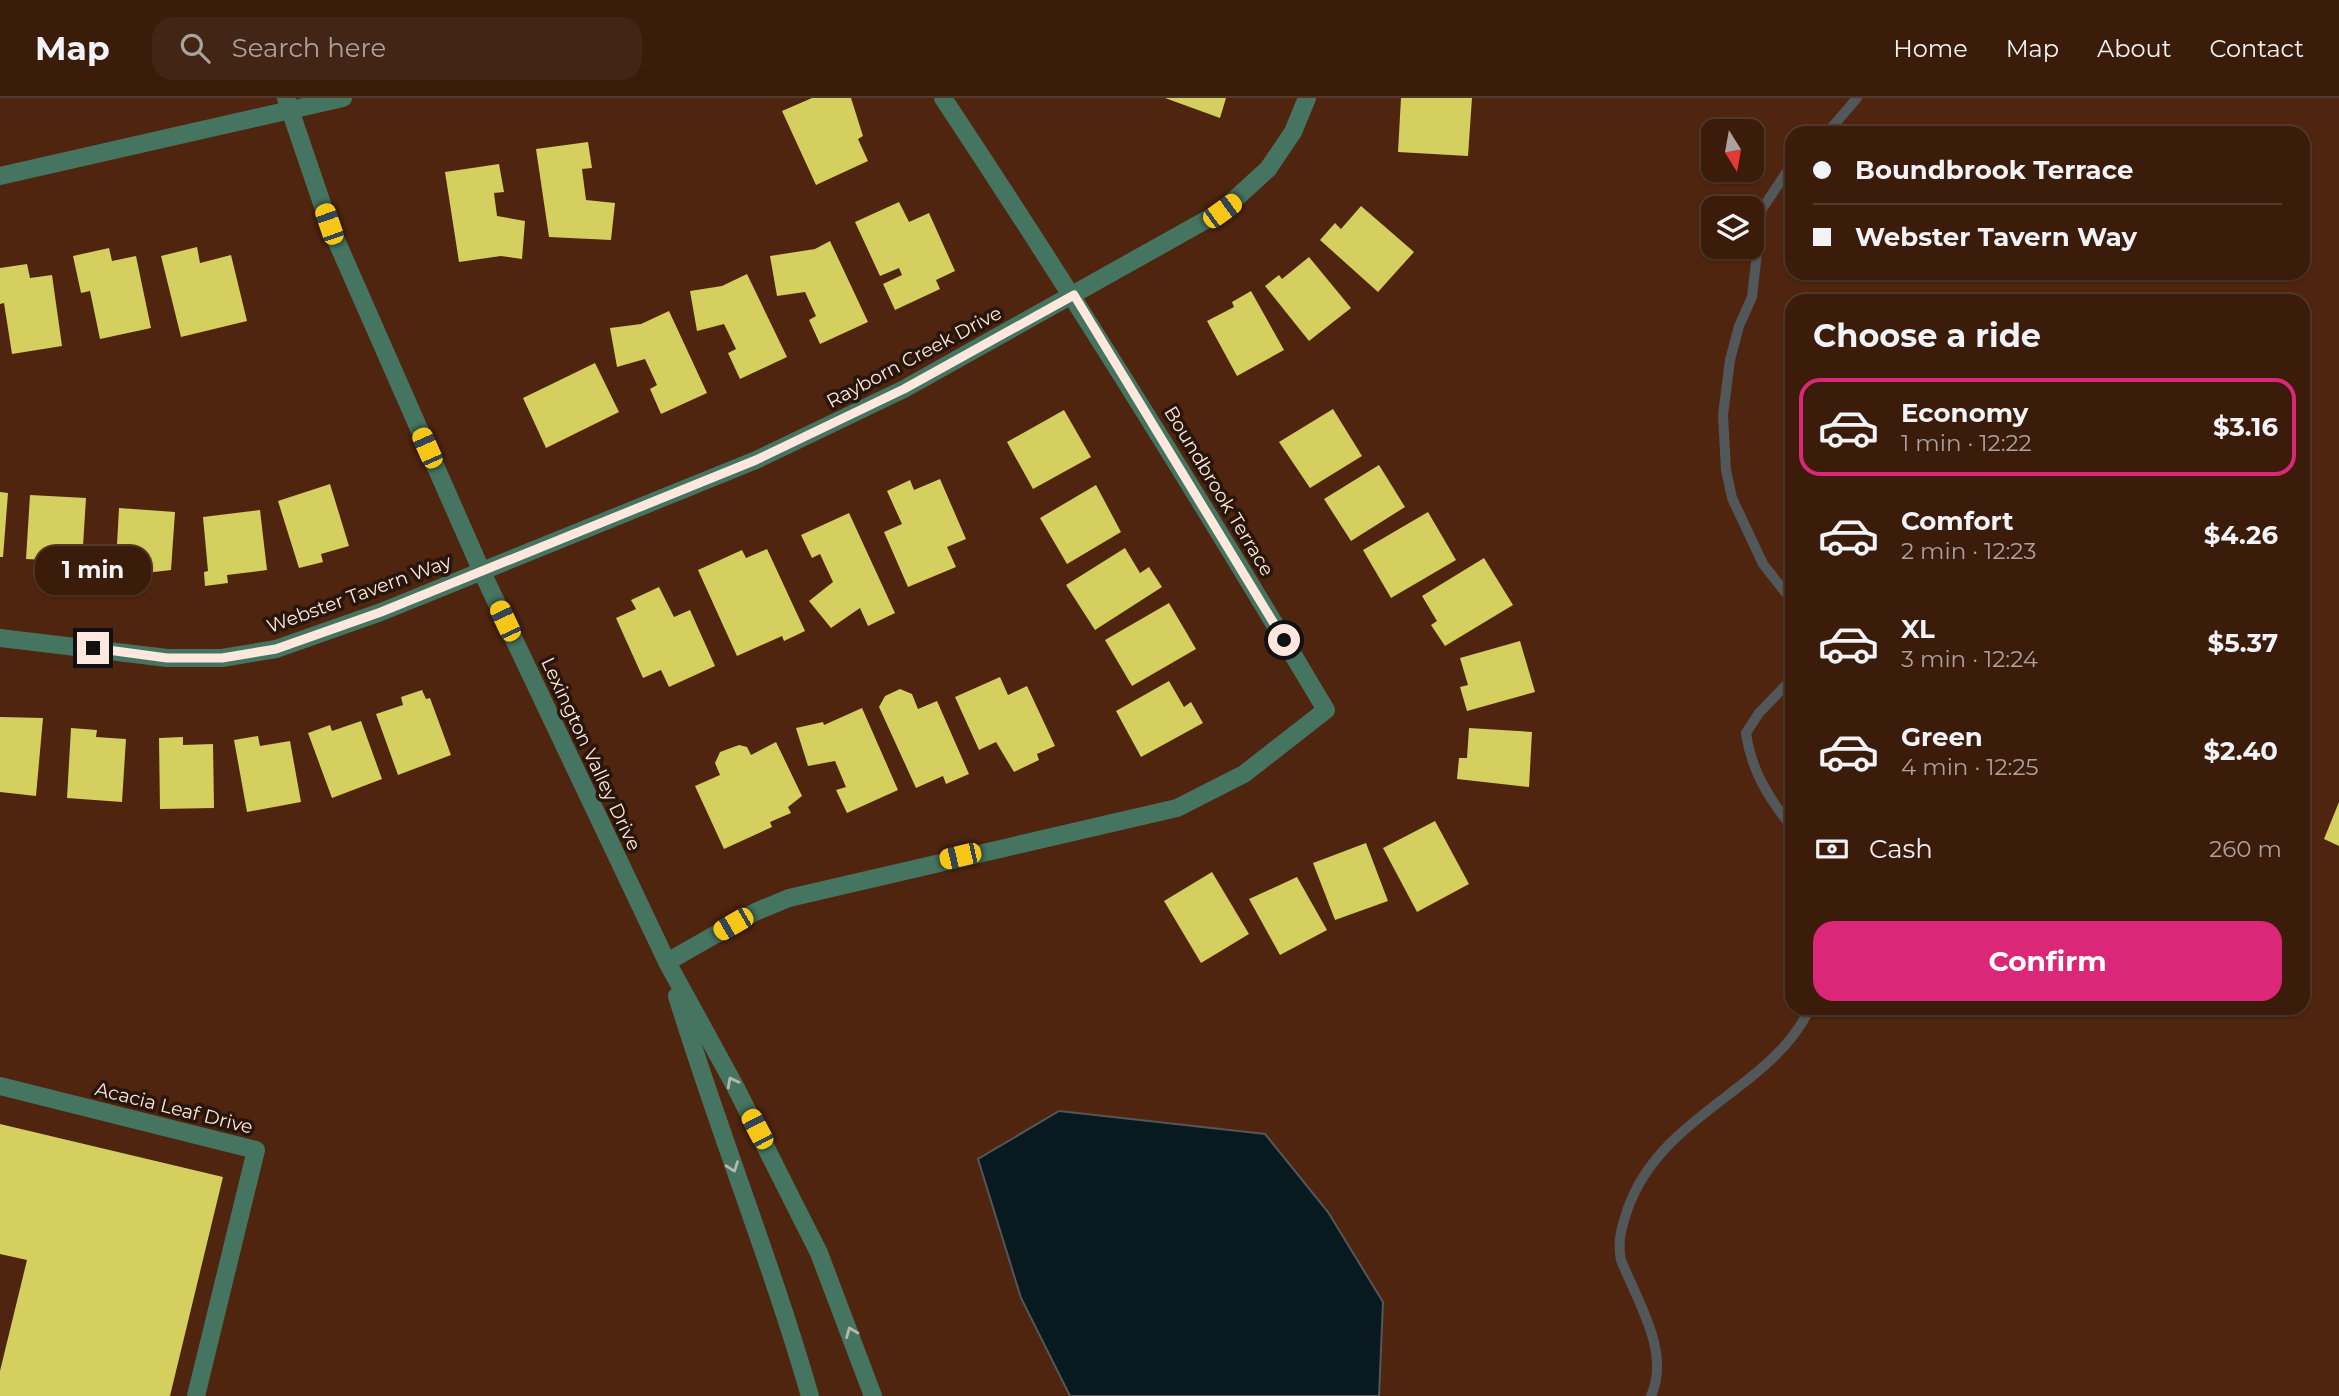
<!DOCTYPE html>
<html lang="en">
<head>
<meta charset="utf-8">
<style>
  :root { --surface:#3b1c0b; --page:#422514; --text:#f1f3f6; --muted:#aca19d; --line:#543a2c; --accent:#db2777 }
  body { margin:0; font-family:Montserrat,sans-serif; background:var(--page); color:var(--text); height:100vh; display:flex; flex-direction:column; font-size:26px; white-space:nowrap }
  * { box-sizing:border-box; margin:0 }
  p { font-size:23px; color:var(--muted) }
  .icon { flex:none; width:38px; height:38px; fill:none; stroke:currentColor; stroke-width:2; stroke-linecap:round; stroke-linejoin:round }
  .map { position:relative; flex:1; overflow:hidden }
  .panel { position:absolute; left:1785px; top:196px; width:525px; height:721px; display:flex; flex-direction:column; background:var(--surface); border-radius:21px; box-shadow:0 2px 5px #0004,0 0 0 2px var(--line) }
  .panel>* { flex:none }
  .banner { position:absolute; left:1785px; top:28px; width:525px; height:154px; border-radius:21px; box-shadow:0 2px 5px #0004,0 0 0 2px var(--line); display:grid; align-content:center; height:154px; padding:0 28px; background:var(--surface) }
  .needle { width:46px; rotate:169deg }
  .controls { position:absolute; left:1701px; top:21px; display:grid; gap:14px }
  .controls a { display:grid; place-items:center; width:63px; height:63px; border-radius:14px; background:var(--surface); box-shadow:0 2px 5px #0004,0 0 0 2px var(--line); font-size:35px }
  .end { position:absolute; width:32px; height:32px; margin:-16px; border:9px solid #fee8dd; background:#111; box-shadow:0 0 0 4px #111 }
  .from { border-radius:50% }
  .bubble { position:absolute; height:49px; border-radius:21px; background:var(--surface); box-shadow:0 2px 5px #0004,0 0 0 2px var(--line); font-size:23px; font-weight:700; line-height:49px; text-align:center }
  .car { position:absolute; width:21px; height:42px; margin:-21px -10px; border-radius:9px; box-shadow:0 0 5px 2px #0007; background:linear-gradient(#f5c518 24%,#345 0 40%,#f5c518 0 76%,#345 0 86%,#f5c518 0) }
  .banner b { display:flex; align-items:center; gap:24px; height:66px; font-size:26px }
  .banner b+b { border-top:2px solid var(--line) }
  .banner i { width:18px; height:18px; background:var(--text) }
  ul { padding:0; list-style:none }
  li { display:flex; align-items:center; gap:21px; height:98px; margin:0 14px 10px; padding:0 14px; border:4px solid transparent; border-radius:21px }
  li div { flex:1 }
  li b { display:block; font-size:26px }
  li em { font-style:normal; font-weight:700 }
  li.selected { border-color:var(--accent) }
  li>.icon { width:63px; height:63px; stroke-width:1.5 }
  h2 { padding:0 28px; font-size:32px; line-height:84px }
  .pay { display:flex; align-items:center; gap:18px; height:77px; padding:0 28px; font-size:26px }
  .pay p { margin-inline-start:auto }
  .cta { display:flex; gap:14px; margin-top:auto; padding:14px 28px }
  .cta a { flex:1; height:80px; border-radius:21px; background:var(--accent); color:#fff; font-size:28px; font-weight:700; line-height:80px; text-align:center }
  header { display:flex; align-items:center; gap:42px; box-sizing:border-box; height:98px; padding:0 35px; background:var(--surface); border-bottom:2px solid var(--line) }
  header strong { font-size:33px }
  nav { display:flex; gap:38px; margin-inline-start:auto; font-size:24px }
  .search { width:490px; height:63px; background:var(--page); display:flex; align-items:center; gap:18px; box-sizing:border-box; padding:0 24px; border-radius:21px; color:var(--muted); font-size:26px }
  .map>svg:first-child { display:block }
  .water { fill:#081920; stroke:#525759; stroke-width:2 }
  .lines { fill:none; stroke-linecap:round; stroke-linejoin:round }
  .stream { stroke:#525759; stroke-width:10 }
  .building { fill:#d4cf5e }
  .minor { stroke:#457461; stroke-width:18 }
  .tertiary { stroke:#457461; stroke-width:18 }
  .oneway { stroke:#b4baab }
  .route { stroke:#fee8dd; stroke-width:9 }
  .labels { text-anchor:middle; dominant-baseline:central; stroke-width:7; stroke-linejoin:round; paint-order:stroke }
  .street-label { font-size:19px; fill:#fee8dd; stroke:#28150b }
</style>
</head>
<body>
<header>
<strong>Map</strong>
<div class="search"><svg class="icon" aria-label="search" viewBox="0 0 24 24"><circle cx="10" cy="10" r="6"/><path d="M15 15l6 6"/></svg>Search here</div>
<nav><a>Home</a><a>Map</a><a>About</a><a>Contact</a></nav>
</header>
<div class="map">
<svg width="2339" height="1298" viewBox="0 0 2339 1298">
  <rect width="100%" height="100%" fill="#4f250f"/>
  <path class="water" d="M1059,1013l206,23 63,78 55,90 -4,94h-309l-49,-98 -43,-139z"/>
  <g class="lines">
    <g class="stream">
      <path d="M1827,35l30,-35"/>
      <path d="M1792,66l-30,45 -10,88 -13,29 -9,34 -7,55 3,55 6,28 31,66 29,37"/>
      <path d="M1792,581l-33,34 -13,20c5,37 23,66 46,94"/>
      <path d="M1651,1298c20,-44 -14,-95 -30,-136 -4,-19 1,-34 7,-52 34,-95 144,-118 182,-200"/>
    </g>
  </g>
  <g class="building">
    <path d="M812,0h39l12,38 -5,3 10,22 -52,24 -34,-74z"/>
    <path d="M1165,0h61l-6,20z"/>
    <path d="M1401,0h71l-4,58 -70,-4z"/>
    <path d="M588,44l4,26 -10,1 4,31 29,3 -4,37 -62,-3 -13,-88z"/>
    <path d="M499,66l5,28 -10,1 3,23 28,5 -3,38 -21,-3 -42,6 -14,-90z"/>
    <path d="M899,104l10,20 20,-9 26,58 -19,9 4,9 -45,21 -12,-26 19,-9 -3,-7 -19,8 -25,-54z"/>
    <path d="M1361,108l53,46 -36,40 -58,-52 15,-17 6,6z"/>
    <path d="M830,143l38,81 -48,22 -11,-24 7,-4 -11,-24 -28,4 -7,-40 45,-7z"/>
    <path d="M197,149l3,16 31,-8 16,66 -66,16 -20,-81z"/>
    <path d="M109,150l3,13 24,-5 15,72 -51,11 -10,-48 -9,2 -8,-37z"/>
    <path d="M1309,159l42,51 -42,33 -44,-55 14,-11 3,4z"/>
    <path d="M27,166l3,14 22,-3 10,71 -50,8 -8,-51 -4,1v-36z"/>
    <path d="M747,176l40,83 -47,22 -12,-26 8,-4 -12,-25 -27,7 -7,-40 32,-5z"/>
    <path d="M1251,193l33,59 -47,26 -30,-55 27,-14 -2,-5z"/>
    <path d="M669,213l38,82 -46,21 -11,-25 7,-4 -12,-26 -28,8 -7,-39 31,-4z"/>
    <path d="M595,265l24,49 -73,36 -23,-50z"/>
    <path d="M1333,311l29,47 -52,32 -31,-46z"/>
    <path d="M1064,312l27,47 -58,32 -26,-47z"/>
    <path d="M1379,367l26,42 -54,34 -27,-42z"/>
    <path d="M940,381l26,60 -19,8 9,20 -48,20 -24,-55 18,-8 -15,-33 23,-11 4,10z"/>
    <path d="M330,386l19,62 -28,8 2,8 -24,6 -21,-67z"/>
    <path d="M1096,387l25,47 -54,32 -27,-46z"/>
    <path d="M0,394l8,1 -5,64h-3z"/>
    <path d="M30,397l56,3 -4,64 -56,-3z"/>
    <path d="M119,410l56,4 -4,58 -34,4 -2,-6 -1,11 -24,-2 1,-14h5z"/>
    <path d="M260,412l7,60 -40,5 1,8 -23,3 -1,-14 4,-1 -5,-54z"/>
    <path d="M1428,414l28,48 -65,38 -28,-48z"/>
    <path d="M849,415l46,100 -27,13 -8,-18 -29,20 -22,-27 24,-19 -13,-28 -8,4 -11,-23z"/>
    <path d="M1125,450l15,25 9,-6 13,20 -67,43 -29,-45z"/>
    <path d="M767,451l38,82 -21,10 -2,-5 -45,20 -39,-86 44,-20 4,8z"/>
    <path d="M1484,460l29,47 -68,41 -14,-21 6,-4 -15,-25z"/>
    <path d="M659,489l15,30 16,-7 25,56 -46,21 -8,-17 -18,8 -27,-60 20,-9 -5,-9z"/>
    <path d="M1169,505l27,46 -64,37 -27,-46z"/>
    <path d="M1520,543l15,51 -68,19 -7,-24 8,-2 -8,-27z"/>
    <path d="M1000,579l8,18 19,-9 28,60 -18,8 2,6 -25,12 -18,-30 -17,8 -24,-53z"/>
    <path d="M1169,583l15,26 7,-5 12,21 -62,34 -25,-46z"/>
    <path d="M900,591l12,5 6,15 19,-8 32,73 -23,10 -3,-8 -27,12 -37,-81 6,-11z"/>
    <path d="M422,592l4,9 4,-1 21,57 -53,20 -22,-61 27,-9 -2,-8z"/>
    <path d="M862,610l36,82 -51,23 -11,-23 10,-3 -11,-26 -27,5 -12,-38 27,-6 1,3z"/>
    <path d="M0,619l43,1 -7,78 -36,-4z"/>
    <path d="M361,623l21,58 -50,19 -24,-65 22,-8 2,6z"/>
    <path d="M71,630l26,2 -1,7 30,2 -4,63 -55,-4z"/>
    <path d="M1469,630l63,4 -3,55 -72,-8 2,-21h8z"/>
    <path d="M258,638l2,10 30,-5 11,61 -54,10 -13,-72z"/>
    <path d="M183,639v8l30,-1 1,64 -54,1 -1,-71z"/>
    <path d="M776,644l26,54 -14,11 3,6 -21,9 2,5 -48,22 -29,-63 25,-11 -5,-12 5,-11 19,-7 8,2 4,8z"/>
    <path d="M2339,704v44l-15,-7z"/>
    <path d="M1435,723l34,63 -52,28 -34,-64z"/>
    <path d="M1366,745l22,58 -53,19 -22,-57z"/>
    <path d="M1212,774l37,62 -48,29 -37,-62z"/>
    <path d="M1297,779l30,53 -47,25 -31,-56z"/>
    <path d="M0,1026l223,53 -53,219h-170v-25l27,-111 -27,-6z"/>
  </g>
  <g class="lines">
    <g class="minor">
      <path d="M0,78l343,-78"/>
      <path d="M0,540l167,20h55l54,-9 105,-37 375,-152 148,-71 318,-178 46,-42 25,-37 14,-34"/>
      <path d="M667,864l88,-50 34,-14 388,-90 67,-34 82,-64c-123,-207 -250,-411 -383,-612"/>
      <path d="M0,988l256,64 -60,246"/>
    </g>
    <g class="tertiary">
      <path d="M286,0l43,126 153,348 185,390 69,126 83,165 54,143"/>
      <path d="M677,898c41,134 94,265 133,400"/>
    </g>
  </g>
  <defs><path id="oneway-chevron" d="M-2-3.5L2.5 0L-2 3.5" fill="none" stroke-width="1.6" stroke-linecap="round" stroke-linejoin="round" transform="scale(1.75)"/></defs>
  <g class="oneway">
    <use href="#oneway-chevron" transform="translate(732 984) rotate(-118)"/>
    <use href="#oneway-chevron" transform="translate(733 1069) rotate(70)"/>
    <use href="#oneway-chevron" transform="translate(851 1234) rotate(-112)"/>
  </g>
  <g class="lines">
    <path class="route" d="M93,550l74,10h55l54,-9 105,-37 375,-152 148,-71 170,-94 210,345"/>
  </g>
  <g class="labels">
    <g class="street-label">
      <text transform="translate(914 259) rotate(-28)">Rayborn Creek Drive</text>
      <text transform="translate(1219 393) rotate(59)">Boundbrook Terrace</text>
      <text transform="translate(359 496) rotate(-20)">Webster Tavern Way</text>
      <text transform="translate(591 656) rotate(65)">Lexington Valley Drive</text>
      <text transform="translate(174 1010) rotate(14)">Acacia Leaf Drive</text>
    </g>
  </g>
</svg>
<div class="controls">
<a><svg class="needle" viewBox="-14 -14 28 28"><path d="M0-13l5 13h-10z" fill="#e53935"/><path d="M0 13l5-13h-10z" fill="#aca19d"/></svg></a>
<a><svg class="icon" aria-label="layers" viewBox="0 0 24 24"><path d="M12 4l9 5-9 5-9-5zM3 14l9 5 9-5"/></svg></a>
</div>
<i class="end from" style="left:1284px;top:542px"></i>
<i class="end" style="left:93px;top:550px"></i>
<div class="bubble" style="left:35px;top:448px;width:116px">1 min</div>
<i class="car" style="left:1222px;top:113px;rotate:54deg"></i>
<i class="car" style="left:329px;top:126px;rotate:341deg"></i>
<i class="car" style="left:427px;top:350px;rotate:336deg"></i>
<i class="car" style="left:505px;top:523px;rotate:335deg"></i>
<i class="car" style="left:960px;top:758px;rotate:257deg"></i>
<i class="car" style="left:733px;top:826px;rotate:240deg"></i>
<i class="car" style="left:757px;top:1031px;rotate:332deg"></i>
<div class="banner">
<b><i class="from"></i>Boundbrook Terrace</b>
<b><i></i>Webster Tavern Way</b>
</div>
<section class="panel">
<h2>Choose a ride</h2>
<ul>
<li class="selected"><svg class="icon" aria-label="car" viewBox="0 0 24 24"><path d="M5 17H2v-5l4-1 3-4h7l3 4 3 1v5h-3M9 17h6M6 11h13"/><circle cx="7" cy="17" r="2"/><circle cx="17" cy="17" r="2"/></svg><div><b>Economy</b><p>1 min · 12:22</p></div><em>$3.16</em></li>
<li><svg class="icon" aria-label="car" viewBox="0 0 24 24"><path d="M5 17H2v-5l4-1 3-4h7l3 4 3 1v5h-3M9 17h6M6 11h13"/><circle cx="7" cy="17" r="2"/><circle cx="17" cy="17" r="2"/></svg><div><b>Comfort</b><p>2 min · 12:23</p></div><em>$4.26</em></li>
<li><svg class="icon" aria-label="car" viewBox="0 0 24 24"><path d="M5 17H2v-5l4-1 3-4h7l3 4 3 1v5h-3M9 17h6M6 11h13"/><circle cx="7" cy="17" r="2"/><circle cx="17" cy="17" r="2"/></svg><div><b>XL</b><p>3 min · 12:24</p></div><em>$5.37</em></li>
<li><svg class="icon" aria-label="car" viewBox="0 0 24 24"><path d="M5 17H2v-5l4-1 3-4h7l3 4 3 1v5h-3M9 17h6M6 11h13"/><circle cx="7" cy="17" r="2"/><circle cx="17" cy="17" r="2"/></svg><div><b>Green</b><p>4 min · 12:25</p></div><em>$2.40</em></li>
</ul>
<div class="pay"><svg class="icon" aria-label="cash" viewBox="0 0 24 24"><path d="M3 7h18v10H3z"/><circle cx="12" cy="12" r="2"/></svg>Cash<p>260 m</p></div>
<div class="cta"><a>Confirm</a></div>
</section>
</div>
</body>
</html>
